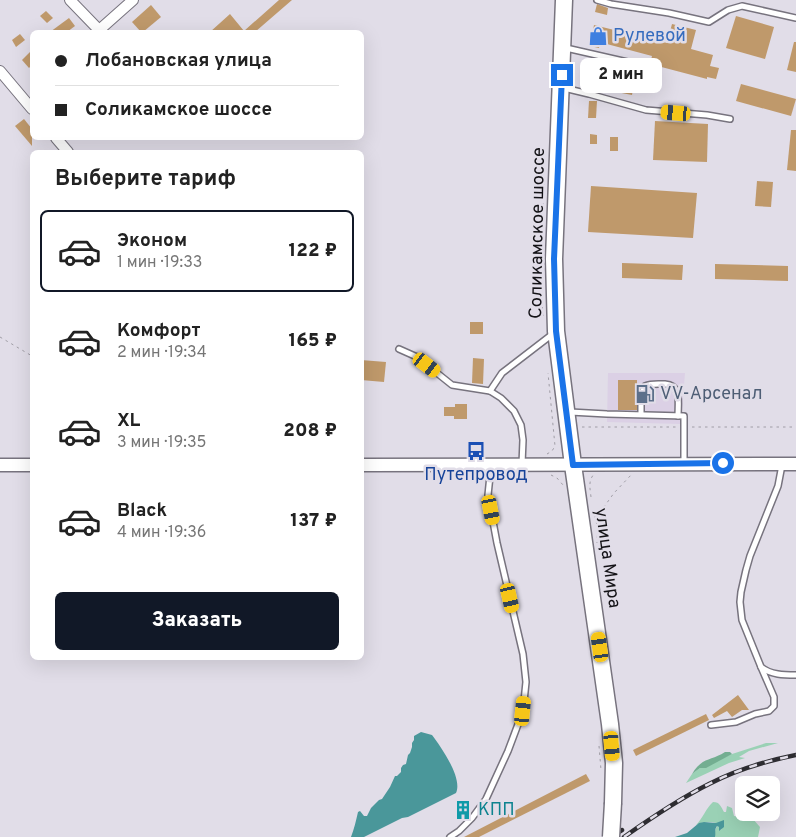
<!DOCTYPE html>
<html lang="ru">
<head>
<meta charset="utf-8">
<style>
  :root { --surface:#fff; --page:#f2f2f2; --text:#222; --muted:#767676; --line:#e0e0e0; --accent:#111827 }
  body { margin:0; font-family:Overpass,sans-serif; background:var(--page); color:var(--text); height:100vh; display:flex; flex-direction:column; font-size:19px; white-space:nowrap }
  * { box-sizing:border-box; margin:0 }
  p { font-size:16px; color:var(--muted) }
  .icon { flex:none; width:28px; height:28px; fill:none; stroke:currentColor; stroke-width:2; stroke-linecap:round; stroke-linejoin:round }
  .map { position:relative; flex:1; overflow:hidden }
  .panel { position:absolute; left:30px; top:150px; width:334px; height:510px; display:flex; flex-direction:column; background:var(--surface); border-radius:8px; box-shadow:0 5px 20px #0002 }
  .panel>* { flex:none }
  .guide { position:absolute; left:30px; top:30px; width:334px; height:110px; border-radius:8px; box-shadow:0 5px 20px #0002; display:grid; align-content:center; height:110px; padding:0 25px; background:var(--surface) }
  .buttons { position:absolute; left:735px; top:776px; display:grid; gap:10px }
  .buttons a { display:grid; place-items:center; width:45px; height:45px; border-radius:8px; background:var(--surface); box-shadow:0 5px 20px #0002; font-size:25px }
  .end { position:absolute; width:22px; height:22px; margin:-11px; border:6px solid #1a73e8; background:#fff; box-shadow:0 0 0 2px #fff }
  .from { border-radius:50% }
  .bubble { position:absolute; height:35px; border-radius:8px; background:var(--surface); box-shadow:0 5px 20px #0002; font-size:16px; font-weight:800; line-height:35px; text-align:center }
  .car { position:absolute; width:15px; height:30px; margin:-15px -8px; border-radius:6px; box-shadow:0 0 4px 1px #0007; background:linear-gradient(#f5c518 24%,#345 0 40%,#f5c518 0 76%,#345 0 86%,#f5c518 0) }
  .guide b { display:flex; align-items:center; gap:18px; height:48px; font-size:19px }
  .guide b+b { border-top:1px solid var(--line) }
  .guide i { width:12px; height:12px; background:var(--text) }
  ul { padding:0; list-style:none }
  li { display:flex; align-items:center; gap:15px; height:82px; margin:0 10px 8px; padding:0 15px; border:2px solid transparent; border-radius:8px }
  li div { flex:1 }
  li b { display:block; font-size:19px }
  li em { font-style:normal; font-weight:800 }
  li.current { border-color:var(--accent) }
  li>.icon { width:45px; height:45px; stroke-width:1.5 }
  h2 { padding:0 25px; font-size:22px; line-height:60px }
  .button { display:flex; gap:10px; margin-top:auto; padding:10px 25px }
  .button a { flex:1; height:58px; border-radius:8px; background:var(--accent); color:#fff; font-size:20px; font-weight:800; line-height:58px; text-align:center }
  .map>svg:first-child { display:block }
  .commercial { fill:#dbd0e5 }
  .green { fill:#9ad1b5 }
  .forest { fill:#73ae91 }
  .water { fill:#4a979a }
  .building { fill:#bf996b }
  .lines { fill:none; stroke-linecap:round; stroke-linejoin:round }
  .service-casing { stroke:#77737e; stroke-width:8 }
  .minor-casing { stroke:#77737e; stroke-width:12 }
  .tertiary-casing { stroke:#77737e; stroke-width:15 }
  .trunk-casing { stroke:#77737e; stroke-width:19 }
  .path { stroke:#a09da6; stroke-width:1; stroke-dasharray:2.5 4; stroke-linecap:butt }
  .service { stroke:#fff; stroke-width:5 }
  .minor { stroke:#fff; stroke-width:10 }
  .tertiary { stroke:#fff; stroke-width:12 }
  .trunk { stroke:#fff; stroke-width:16 }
  .rail-casing { stroke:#2e2d32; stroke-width:4.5 }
  .rail { stroke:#e1dde8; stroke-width:2.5; stroke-dasharray:8; stroke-linecap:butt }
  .trunk-bridge-casing { stroke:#77737e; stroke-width:19; stroke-linecap:butt }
  .trunk-bridge { stroke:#fff; stroke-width:16 }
  .route { stroke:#1a73e8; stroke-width:6 }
  .labels { text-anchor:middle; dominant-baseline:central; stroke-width:5; stroke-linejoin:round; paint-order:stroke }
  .shop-label { font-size:18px; fill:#366cbe; stroke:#e1dde8; text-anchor:start }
  .street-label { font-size:18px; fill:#131216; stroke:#e1dde8 }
  .service-label { font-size:18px; fill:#4e5e75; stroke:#e1dde8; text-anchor:start }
  .transit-label { font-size:18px; fill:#164399; stroke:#e1dde8 }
  .culture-label { font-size:18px; fill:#0d838f; stroke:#e1dde8; text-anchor:start }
</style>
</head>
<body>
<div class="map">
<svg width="796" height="837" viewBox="0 0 796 837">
  <rect width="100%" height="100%" fill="#e1dde8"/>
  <path class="commercial" d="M608,373h77l-4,51 -74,-2z"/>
  <g class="green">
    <path d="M766,743h12l-29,8 -10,6 6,1 -16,5 -43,20 6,-9 8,-6 32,-14z"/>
    <path d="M713,802c7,0 8,5 11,10h2l1,-6 5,2 2,8 18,2 8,9 -2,10h-43v-6l2,-5 3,1 -1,3 3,-1c-2,-2 -4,-5 -6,-6 -6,-2 -15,-1 -20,2 7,-7 10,-17 17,-23z"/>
  </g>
  <path class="forest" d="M725,752h5l2,2 -26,14h-6l-8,6c10,-17 19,-13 33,-22z"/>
  <g class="water">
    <path d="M421,732l11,3c9,12 31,43 24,58l-48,24 -6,1 -38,19h-13c3,-8 5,-16 7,-25l2,-1 4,5h3l4,-8 8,-8 3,-1 8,-12 5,-11h2l4,-4v-4l2,-3 3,-1 2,-9 2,-2 2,-6v-4l2,-3v-4z"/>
    <path d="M724,820v7l-5,4v-4l-2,-1c-3,4 -1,7 -2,11h-40l12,-4 12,-10 5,-1 12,1z"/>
  </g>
  <g class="building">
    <path d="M279,0h13l-37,32h-45l20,-18 14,17z"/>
    <path d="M597,4l11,4 -1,7 -12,-3z"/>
    <path d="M151,5l10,12 -18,15h-2l-9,-10z"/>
    <path d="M46,11l7,7 -6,5 -7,-7z"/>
    <path d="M736,16l38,11 -9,32 -39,-11z"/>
    <path d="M69,18l6,8 -8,6h-17z"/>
    <path d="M672,24l24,6 -5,19 22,6 -3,11 9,2 -3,11 -9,-2v2l-57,-15 2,-8 -49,-13v1l-3,-1 -1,5 -9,-2 4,-21 73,18z"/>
    <path d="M20,34l5,6 -9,7 -4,-7z"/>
    <path d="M794,42h2v30l-9,-2z"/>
    <path d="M32,50v15l-3,3 -7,-8z"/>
    <path d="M609,73l26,4 -3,18 -26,-5z"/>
    <path d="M741,84l55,15 -5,17 -55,-15z"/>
    <path d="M589,101h8l-1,17h-8z"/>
    <path d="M24,119l8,10v17l-17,-20z"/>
    <path d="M655,121l53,3 -1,38 -54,-2z"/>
    <path d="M791,130h5v41l-9,-1z"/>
    <path d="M590,134l7,1v9h-7z"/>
    <rect x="610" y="137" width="8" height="14"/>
    <path d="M757,181l16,1 -2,25 -16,-1z"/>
    <path d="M591,186l106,7 -4,45 -105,-6z"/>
    <path d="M622,263l61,2 -1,15 -60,-2z"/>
    <path d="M715,264l73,2v15l-73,-2z"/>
    <rect x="470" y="322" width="13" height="12"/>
    <path d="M473,358l11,1 -1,25 -11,-1z"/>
    <path d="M361,360l25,2 -2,20 -23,-2z"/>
    <rect x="618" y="380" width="19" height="30"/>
    <path d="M455,404h12v15h-13v-3h-10v-9h11z"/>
    <path d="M738,695l11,15h-7l-10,7 -5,-6 -13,7 -2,-3z"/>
    <path d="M706,714l3,6 -73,36 -3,-6z"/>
    <path d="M586,774l4,7 -111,56h-15z"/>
    <path d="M463,806l7,8 -6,6 -7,-8z"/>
  </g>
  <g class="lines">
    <g class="service-casing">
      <g id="service">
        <path d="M597,0l14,4 58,9 40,9 19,-12 14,-4 54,12"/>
        <path d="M566,48l79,18"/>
        <path d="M564,88l25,6 57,16 61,5 23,4"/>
        <path d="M399,349l18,8 35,28 38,6 11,7 13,13 7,14 2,15 -1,24"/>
        <path d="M490,391l12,-18 52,-40"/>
        <path d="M570,412l37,2 77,2v47"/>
        <path d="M641,414v-19l4,-9c7,-3 12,-2 20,-2 17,1 13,19 13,32"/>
        <path d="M782,465l-4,21 -28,70 -4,14 -5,22 -1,10 2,18 19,47c10,8 23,8 35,8"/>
        <path d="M711,725l25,-3 19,-8 14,-3 5,-5v-9l-13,-30"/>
        <path d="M450,837l9,-6 13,-13 14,-19 22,-48 15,-40 3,-29 -3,-28 -26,-111 -9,-48 3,-29"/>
      </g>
    </g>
    <g class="minor-casing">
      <g id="minor">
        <path d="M70,0l29,30"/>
        <path d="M97,32l36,-32"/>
        <path d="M0,71l32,38"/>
        <path d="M56,138l12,14"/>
      </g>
    </g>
    <g class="tertiary-casing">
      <g id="tertiary">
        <path d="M0,465h32"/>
        <path d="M361,465l435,-1"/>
      </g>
    </g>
    <g class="trunk-casing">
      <path id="trunk" d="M564,0l-10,259 2,72 17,134 37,259 4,39 -1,40"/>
    </g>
    <g class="path">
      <path d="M543,316l-3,-38 4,-97"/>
      <path d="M0,337l32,19"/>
      <path d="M582,427h96"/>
      <path d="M692,427h104"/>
      <path d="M547,454l5,-3 3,-5 -7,-73"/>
      <path d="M551,475l6,3 6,7"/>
      <path d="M591,497c-1,-9 -3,-16 3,-23"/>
      <path d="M593,510c4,11 5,21 4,33"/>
      <path d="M596,518l18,-25 18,-19"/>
      <path d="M599,746l2,24"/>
    </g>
    <use href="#service" class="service"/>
    <use href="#minor" class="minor"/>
    <use href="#tertiary" class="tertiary"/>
    <use href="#trunk" class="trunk"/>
    <g class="rail-casing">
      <g id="rail">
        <path d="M611,837l11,-7"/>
        <path d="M624,837c27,-19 55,-38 85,-53 27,-14 57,-23 87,-29"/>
      </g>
    </g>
    <use href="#rail" class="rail"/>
    <g class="trunk-bridge-casing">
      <path id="trunk-bridge" d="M611,837l2,-34"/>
    </g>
    <use href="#trunk-bridge" class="trunk-bridge"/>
  </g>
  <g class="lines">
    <path class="route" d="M562,75l-8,184 2,72 17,134 150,-2"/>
  </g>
  <defs>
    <g id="shop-bare" transform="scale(1.5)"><path d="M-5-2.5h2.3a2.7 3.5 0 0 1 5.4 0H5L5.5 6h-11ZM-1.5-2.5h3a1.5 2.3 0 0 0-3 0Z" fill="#3f7fe0" stroke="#e1dde8" stroke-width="2.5" paint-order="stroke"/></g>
    <g id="fuel-bare" transform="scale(1.5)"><path d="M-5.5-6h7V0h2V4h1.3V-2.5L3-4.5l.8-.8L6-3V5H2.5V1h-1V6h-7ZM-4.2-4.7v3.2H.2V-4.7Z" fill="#5c6f8a" stroke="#e1dde8" stroke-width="2.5" paint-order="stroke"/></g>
    <g id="bus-bare" transform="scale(1.5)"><path d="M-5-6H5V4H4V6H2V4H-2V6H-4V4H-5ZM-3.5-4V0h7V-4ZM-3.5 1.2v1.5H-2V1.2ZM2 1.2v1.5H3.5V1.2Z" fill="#1a4fb4" stroke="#e1dde8" stroke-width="2.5" paint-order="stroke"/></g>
    <g id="building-bare" transform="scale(1.5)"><path d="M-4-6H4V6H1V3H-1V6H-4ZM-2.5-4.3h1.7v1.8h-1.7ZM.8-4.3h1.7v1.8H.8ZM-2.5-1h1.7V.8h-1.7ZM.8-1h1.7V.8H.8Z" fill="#0f9aa8" stroke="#e1dde8" stroke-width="2.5" paint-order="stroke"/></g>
  </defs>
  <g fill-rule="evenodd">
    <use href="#shop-bare" x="598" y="36"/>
    <use href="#fuel-bare" x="645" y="394"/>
    <use href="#bus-bare" x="476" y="451"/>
    <use href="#building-bare" x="463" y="810"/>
  </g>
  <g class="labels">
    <g class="shop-label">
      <text x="613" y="36">Рулевой</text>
    </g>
    <g class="street-label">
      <text transform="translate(538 233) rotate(-89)">Соликамское шоссе</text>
      <text transform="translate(607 558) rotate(82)">улица Мира</text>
    </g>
    <g class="service-label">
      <text x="660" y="394">VV-Арсенал</text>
    </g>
    <g class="transit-label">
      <text x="476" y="475">Путепровод</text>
    </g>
    <g class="culture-label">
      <text x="478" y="810">КПП</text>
    </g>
  </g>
</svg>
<div class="buttons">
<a><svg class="icon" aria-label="layers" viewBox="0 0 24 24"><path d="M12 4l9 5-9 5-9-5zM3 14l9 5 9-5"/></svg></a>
</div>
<i class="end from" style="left:723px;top:463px"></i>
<i class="end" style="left:562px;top:75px"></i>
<div class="bubble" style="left:580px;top:58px;width:82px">2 мин</div>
<i class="car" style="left:676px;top:113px;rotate:275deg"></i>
<i class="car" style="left:427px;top:365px;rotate:127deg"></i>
<i class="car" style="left:491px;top:510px;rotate:169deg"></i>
<i class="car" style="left:510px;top:598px;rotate:167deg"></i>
<i class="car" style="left:600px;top:647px;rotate:352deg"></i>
<i class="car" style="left:523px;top:711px;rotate:6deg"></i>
<i class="car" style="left:612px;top:746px;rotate:175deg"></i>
<div class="guide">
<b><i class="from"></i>Лобановская улица</b>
<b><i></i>Соликамское шоссе</b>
</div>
<section class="panel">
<h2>Выберите тариф</h2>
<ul>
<li class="current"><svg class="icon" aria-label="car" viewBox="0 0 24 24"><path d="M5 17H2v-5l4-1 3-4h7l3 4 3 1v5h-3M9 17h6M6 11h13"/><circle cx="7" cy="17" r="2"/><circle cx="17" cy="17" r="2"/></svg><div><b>Эконом</b><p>1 мин · 19:33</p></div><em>122 ₽</em></li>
<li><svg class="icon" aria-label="car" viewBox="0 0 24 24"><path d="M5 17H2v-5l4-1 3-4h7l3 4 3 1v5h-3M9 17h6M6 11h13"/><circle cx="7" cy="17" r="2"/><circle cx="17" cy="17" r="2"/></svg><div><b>Комфорт</b><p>2 мин · 19:34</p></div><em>165 ₽</em></li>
<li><svg class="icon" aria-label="car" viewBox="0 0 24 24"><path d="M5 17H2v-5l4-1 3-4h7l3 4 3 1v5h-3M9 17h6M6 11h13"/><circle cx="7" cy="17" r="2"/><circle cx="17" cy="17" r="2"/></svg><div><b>XL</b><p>3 мин · 19:35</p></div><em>208 ₽</em></li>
<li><svg class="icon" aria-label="car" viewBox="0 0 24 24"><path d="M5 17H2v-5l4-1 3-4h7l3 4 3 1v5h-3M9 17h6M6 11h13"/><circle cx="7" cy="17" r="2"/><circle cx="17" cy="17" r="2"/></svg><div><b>Black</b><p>4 мин · 19:36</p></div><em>137 ₽</em></li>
</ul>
<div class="button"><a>Заказать</a></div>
</section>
</div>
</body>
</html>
